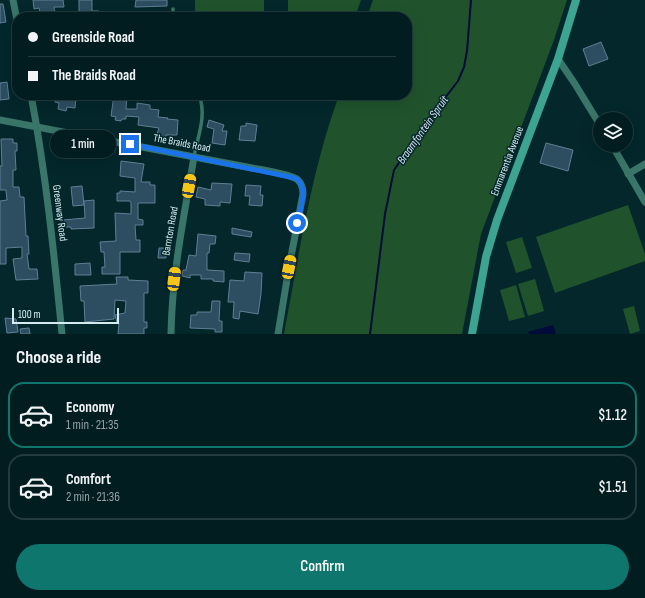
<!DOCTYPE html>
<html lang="en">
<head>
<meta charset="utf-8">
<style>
  :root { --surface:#021d20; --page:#0c2629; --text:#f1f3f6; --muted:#96a2a5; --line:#233b3e; --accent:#0f766e }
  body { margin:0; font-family:"Sofia Sans Condensed",sans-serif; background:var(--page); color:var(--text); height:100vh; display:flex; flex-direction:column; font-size:15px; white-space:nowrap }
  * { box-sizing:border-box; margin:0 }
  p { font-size:13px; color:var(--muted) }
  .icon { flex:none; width:22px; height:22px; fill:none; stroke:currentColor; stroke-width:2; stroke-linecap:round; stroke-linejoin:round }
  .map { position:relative; height:334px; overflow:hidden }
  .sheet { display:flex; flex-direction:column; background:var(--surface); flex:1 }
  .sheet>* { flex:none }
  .guide { position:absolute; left:12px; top:12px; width:400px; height:88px; border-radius:16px; box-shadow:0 4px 16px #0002,0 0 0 1px var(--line); display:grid; align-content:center; height:88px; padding:0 16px; background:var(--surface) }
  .buttons { position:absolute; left:593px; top:112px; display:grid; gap:8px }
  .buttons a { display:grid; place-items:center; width:40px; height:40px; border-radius:50%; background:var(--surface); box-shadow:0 4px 16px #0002,0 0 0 1px var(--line); font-size:20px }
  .scale { position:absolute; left:12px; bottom:10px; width:107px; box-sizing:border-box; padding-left:4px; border:2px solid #d4ecef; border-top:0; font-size:11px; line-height:14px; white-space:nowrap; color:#d4ecef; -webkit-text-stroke:3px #03272b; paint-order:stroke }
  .end { position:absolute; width:18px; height:18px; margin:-9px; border:5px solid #1a73e8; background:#fff; box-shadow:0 0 0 2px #fff }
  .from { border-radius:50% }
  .bubble { position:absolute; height:28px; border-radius:14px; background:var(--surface); box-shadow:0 4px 16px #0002,0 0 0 1px var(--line); font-size:13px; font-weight:600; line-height:28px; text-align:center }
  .car { position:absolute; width:12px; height:24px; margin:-12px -6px; border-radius:5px; box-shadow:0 0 3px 1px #0007; background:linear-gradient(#f5c518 24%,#345 0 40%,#f5c518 0 76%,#345 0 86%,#f5c518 0) }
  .guide b { display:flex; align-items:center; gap:14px; height:38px; font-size:15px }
  .guide b+b { border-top:1px solid var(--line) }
  .guide i { width:10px; height:10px; background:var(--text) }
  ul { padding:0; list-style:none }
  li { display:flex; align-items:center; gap:12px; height:66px; margin:0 8px 6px; padding:0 8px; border:2px solid var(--line); border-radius:16px }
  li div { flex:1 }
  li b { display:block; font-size:15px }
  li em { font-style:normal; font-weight:600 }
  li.selected { border-color:var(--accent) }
  li>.icon { width:36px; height:36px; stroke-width:1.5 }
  h2 { padding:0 16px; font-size:18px; line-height:48px }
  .action { display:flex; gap:8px; margin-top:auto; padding:8px 16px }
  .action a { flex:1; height:46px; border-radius:24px; background:var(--accent); color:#fff; font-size:16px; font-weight:600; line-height:46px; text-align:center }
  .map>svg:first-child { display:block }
  .green { fill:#20532c }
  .water { fill:#010b37 }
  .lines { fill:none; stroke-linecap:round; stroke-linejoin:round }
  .stream { stroke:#010b37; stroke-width:2 }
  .building { fill:#2d4e61; stroke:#5e8095 }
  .lane { stroke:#397568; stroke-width:3.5 }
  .street { stroke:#397568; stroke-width:7 }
  .secondary { stroke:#3ca490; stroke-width:8 }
  .route { stroke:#1a73e8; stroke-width:5 }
  .labels { text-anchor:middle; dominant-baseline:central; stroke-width:3; stroke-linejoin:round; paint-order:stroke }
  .street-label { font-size:11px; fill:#d4ecef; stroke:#03272b }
  .water-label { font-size:12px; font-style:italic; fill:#dae2f2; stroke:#03272b }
</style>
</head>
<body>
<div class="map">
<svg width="645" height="334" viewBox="0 0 645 334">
  <rect width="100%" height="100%" fill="#03272b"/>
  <g class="green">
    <rect x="195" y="0" width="69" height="17"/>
    <path d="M288,0h73l-6,17h-67z"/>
    <path d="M373,0h194l-13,40 -73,194 -19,100h-178c15,-80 27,-162 55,-239h68v-78h-40z"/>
    <path d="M628,205l17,49v7l-90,32 -19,-56z"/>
    <path d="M522,237l10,31 -16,5 -10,-31z"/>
    <path d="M535,279l9,32 -16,5 -10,-32z"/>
    <path d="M516,285l9,32 -16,4 -9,-31z"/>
    <path d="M634,306l6,25 -10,3 -7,-25z"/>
  </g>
  <path class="water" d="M553,325l3,9h-27l-1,-2z"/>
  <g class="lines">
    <path class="stream" d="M370,334l15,-120 9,-44 37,-54 27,-35 6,-14 3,-16 4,-51"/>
  </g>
  <g class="building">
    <path d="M33,0h30l1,7h-10l1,10h-14l-2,-9 -5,1z"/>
    <path d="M79,0h13v11h7v6l-20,-1z"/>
    <path d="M136,0h31v6l-32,1z"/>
    <path d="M0,4h3l3,18 -6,1z"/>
    <path d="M601,42l7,17 -19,7 -6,-17z"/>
    <path d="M7,82l2,17 -9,1v-17z"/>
    <path d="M56,95h20l-1,13 -8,-1 -1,4 -8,-2 1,-6 -4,-1z"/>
    <path d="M114,95h13l-1,14h11v-6l13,2v4l9,1 -1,7 10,1 -1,1 11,1 -1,15h-11l-1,5 -9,-3 3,-9 -21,-3 1,-8 -13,-1v3h-4l-1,2 -6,-1 1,-3 -5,-1z"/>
    <path d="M209,120l15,5 -2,6h5l-2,14 -13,-2 2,-14 -7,-2z"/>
    <path d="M246,123l11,2 -2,16 -16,-1 2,-14h5z"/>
    <path d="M1,139h12v4h4v8h-2l1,19h-3v17h6l1,10h4l2,39h2l1,18h-2l2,15h8l1,10 -22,1 -3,-21 9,-1v-11l-16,1v16h-6v-63l7,-1 -1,-10h-6v-24h2z"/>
    <path d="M546,143l27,7 -5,21 -28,-8z"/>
    <path d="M121,161l23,3 -3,18h9v3h5v18h-17v16l5,1v5h-8l1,15h4v12h-20v22h-18v-7h3l-1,-15h-3l-1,-10 16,-1 -1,-28 16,1v-11l-1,-2h-13v-8h3v-2l15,1v-14l-15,-2z"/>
    <path d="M212,183l20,1 -2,19 -10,-1v4l-15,-1v-6l-9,-2 2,-10 13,3z"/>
    <path d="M246,185l15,1 -1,9h3l-1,11 -13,-1 1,-9h-5z"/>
    <path d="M82,186l2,19 -11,1 -2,-19z"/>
    <path d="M94,200v28l-23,1v-2h-8v-7l22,-2 -1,-17z"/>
    <path d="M232,228l20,4 -1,5 -19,-3z"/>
    <path d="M198,234l18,2 -1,8h-5l-1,9h-2v17l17,1v11l-11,-1v-2h-12v-4h-11v3l-8,-2 1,-6h3l3,-15 7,1z"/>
    <path d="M159,248h7v10h-8z"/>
    <path d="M235,253l15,1 -1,8 -15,-2z"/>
    <path d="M90,263l1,12h-16v-11z"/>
    <path d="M245,272l17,1 -1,21 -3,20 -18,-3 -1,8 -6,-1 1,-16h-6l2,-22 14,1z"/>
    <path d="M116,277h12v3l20,1v12h-4v29h3v6h-3v6h-26l1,-11h-2l-2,-8 10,-2 1,-12 -11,-1 -1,19 -29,3 -1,-21h-3l-1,-15 37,-2z"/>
    <path d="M212,301h8l-1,20h3v11h-7v-3l-25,-1 1,-13h6v-3h14z"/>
    <path d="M5,318l11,1 2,13 -11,1z"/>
    <path d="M29,328l1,6h-9l-1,-5z"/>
  </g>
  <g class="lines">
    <g class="lane">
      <path d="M173,9v8"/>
      <path d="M194,156c4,-20 13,-41 5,-61"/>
    </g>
    <g class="street">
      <path d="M13,0l4,20"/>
      <path d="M558,59l17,25 25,41"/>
      <path d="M31,95c15,79 23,159 31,239"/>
      <path d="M0,120l252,48c10,2 39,6 46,12 4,4 5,9 5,14l-14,73 -11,67"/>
      <path d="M612,145l33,57"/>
      <path d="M628,174l17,-10"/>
      <path d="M171,334c1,-60 13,-118 23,-177"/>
    </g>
    <path class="secondary" d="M472,334l14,-77 11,-37 61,-161 18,-59"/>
  </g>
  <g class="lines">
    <path class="route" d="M130,144l165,34c15,9 5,31 2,45"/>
  </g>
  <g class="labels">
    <g class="street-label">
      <text transform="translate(182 143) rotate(11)">The Braids Road</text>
      <text transform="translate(507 161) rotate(-69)">Emmarentia Avenue</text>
      <text transform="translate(60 213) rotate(83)">Greenway Road</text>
      <text transform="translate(170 231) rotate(-80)">Barnton Road</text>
    </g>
    <g class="water-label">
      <text transform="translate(423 130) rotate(-55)">Braamfontein Spruit</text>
    </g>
  </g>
</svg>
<div class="buttons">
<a><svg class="icon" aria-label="layers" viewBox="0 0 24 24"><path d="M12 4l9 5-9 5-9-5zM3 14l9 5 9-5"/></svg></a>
</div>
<div class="scale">100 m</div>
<i class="end from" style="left:297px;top:223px"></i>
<i class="end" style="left:130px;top:144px"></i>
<div class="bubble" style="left:50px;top:130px;width:66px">1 min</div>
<i class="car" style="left:189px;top:186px;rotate:10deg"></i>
<i class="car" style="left:289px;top:267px;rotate:11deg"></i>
<i class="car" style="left:174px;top:279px;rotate:7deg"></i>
<div class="guide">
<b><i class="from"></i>Greenside Road</b>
<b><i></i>The Braids Road</b>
</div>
</div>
<section class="sheet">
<h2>Choose a ride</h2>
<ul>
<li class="selected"><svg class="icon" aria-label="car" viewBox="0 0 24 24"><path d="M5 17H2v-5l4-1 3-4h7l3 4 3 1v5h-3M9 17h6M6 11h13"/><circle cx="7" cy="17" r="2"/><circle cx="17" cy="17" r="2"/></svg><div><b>Economy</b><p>1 min · 21:35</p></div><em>$1.12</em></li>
<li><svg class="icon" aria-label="car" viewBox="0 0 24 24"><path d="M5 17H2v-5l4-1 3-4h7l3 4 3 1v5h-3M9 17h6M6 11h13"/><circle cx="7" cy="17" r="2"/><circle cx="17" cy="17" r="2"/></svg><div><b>Comfort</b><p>2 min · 21:36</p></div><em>$1.51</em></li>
</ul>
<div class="action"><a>Confirm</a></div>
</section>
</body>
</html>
